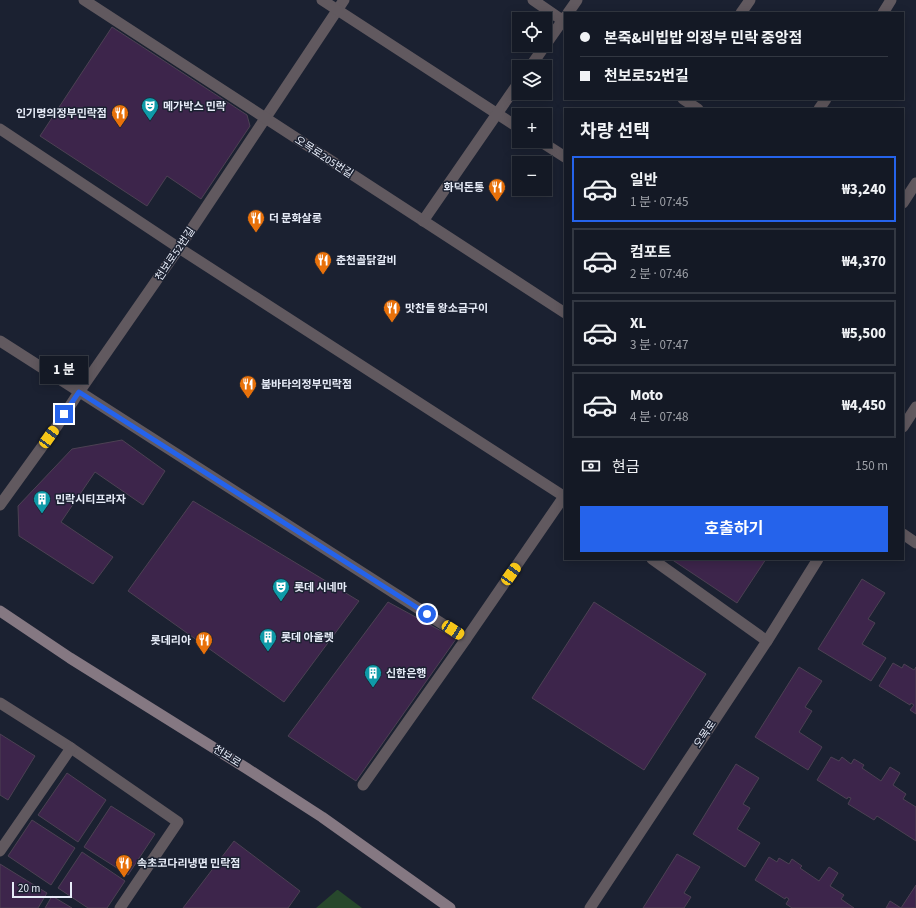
<!DOCTYPE html>
<html lang="ko">
<head>
<meta charset="utf-8">
<style>
  :root { --surface:#141925; --page:#1d222d; --text:#f1f3f6; --muted:#9da0a7; --line:#333842; --accent:#2563eb }
  body { margin:0; font-family:"Source Sans 3","Noto Sans KR",sans-serif; background:var(--page); color:var(--text); height:100vh; display:flex; flex-direction:column; font-size:15px; white-space:nowrap }
  * { box-sizing:border-box; margin:0 }
  p { font-size:13px; color:var(--muted) }
  .icon { flex:none; width:22px; height:22px; fill:none; stroke:currentColor; stroke-width:2; stroke-linecap:round; stroke-linejoin:round }
  .map { position:relative; flex:1; overflow:hidden }
  .panel { position:absolute; left:564px; top:108px; width:340px; height:452px; display:flex; flex-direction:column; background:var(--surface); border-radius:0px; box-shadow:0 2px 10px #0003,0 0 0 1px var(--line) }
  .panel>* { flex:none }
  .hud { position:absolute; left:564px; top:12px; width:340px; height:88px; border-radius:0px; box-shadow:0 2px 10px #0003,0 0 0 1px var(--line); display:grid; align-content:center; height:88px; padding:0 16px; background:var(--surface) }
  .fabs { position:absolute; left:512px; top:12px; display:grid; gap:8px }
  .fabs a { display:grid; place-items:center; width:40px; height:40px; border-radius:0px; background:var(--surface); box-shadow:0 2px 10px #0003,0 0 0 1px var(--line); font-size:20px }
  .scale { position:absolute; left:12px; bottom:10px; width:60px; box-sizing:border-box; padding-left:4px; border:2px solid #e7ecf8; border-top:0; font-size:11px; line-height:14px; white-space:nowrap; color:#e7ecf8; -webkit-text-stroke:3px #1b2131; paint-order:stroke }
  .end { position:absolute; width:18px; height:18px; margin:-9px; border:5px solid #2563eb; background:#fff; box-shadow:0 0 0 2px #fff }
  .from { border-radius:50% }
  .bubble { position:absolute; height:28px; border-radius:0px; background:var(--surface); box-shadow:0 2px 10px #0003,0 0 0 1px var(--line); font-size:13px; font-weight:700; line-height:28px; text-align:center }
  .car { position:absolute; width:12px; height:24px; margin:-12px -6px; border-radius:5px; box-shadow:0 0 3px 1px #0007; background:linear-gradient(#f5c518 24%,#345 0 40%,#f5c518 0 76%,#345 0 86%,#f5c518 0) }
  .hud b { display:flex; align-items:center; gap:14px; height:38px; font-size:15px }
  .hud b+b { border-top:1px solid var(--line) }
  .hud i { width:10px; height:10px; background:var(--text) }
  ul { padding:0; list-style:none }
  li { display:flex; align-items:center; gap:12px; height:66px; margin:0 8px 6px; padding:0 8px; border:2px solid var(--line); border-radius:0px }
  li div { flex:1 }
  li b { display:block; font-size:15px }
  li em { font-style:normal; font-weight:700 }
  li.selected { border-color:var(--accent) }
  li>.icon { width:36px; height:36px; stroke-width:1.5 }
  h2 { padding:0 16px; font-size:18px; line-height:48px }
  .pay { display:flex; align-items:center; gap:10px; height:44px; padding:0 16px; font-size:15px }
  .pay p { margin-inline-start:auto }
  .action { display:flex; gap:8px; margin-top:auto; padding:8px 16px }
  .action a { flex:1; height:46px; border-radius:0px; background:var(--accent); color:#fff; font-size:16px; font-weight:700; line-height:46px; text-align:center }
  .map>svg:first-child { display:block }
  .green { fill:#27482c }
  .building { fill:#3d254b; stroke:#4c4153 }
  .lines { fill:none; stroke-linecap:round; stroke-linejoin:round }
  .pedestrian { stroke:#61595f; stroke-width:11 }
  .minor { stroke:#61595f; stroke-width:11 }
  .secondary { stroke:#857882; stroke-width:11 }
  .route { stroke:#2563eb; stroke-width:5 }
  .labels { text-anchor:middle; dominant-baseline:central; stroke-width:3; stroke-linejoin:round; paint-order:stroke }
  .poi-label { font-size:11px; font-weight:bold; fill:#e7ecf8; stroke:#1b2131; text-anchor:start }
  .street-label { font-size:11px; fill:#e7ecf8; stroke:#1b2131 }
</style>
</head>
<body>
<div class="map">
<svg width="916" height="908" viewBox="0 0 916 908">
  <rect width="100%" height="100%" fill="#1b2131"/>
  <path class="green" d="M337,890h1l24,18h-46z"/>
  <g class="building">
    <path d="M112,27l135,88 3,11 -49,73 -34,-23 -20,30 -107,-70z"/>
    <path d="M122,440l43,31 -22,34 -48,-33 -34,50 52,35 -20,27 -74,-48 -1,-30 54,-57z"/>
    <path d="M193,501l166,100 -75,101 -156,-111z"/>
    <path d="M671,559h95l-29,44z"/>
    <path d="M862,579l23,14 -17,26 7,4 -13,21 24,14 -15,23 -53,-32z"/>
    <path d="M388,602l68,37 -100,142 -68,-45z"/>
    <path d="M594,602l112,72 -62,96 -112,-72z"/>
    <path d="M893,663l9,5 2,-4 10,6 2,-3v47l-6,-4 4,-5 -3,-2 -1,2 -31,-19z"/>
    <path d="M799,667l23,14 -17,26 7,4 -13,21 23,15 -14,23 -53,-33z"/>
    <path d="M0,734l35,22 -27,44 -8,-5z"/>
    <path d="M831,757l8,4 3,-4 9,7 3,-5 10,6 -2,3 19,13 9,-14 10,6 -7,12 13,9 -3,5 13,8v34l-39,-25 -3,4 -26,-16 3,-6 -3,-1 -1,2 -30,-19z"/>
    <path d="M736,764l23,14 -16,26 7,4 -13,21 23,14 -15,24 -52,-33z"/>
    <path d="M67,773l39,27 -28,42 -40,-27z"/>
    <path d="M111,806l44,28 -27,41 -44,-28z"/>
    <path d="M32,820l43,28 -24,37 -43,-29z"/>
    <path d="M234,841l66,50 -12,17h-105z"/>
    <path d="M82,852l43,29 -18,27h-19l-30,-20z"/>
    <path d="M677,854l23,13 -16,26 7,4 -7,11h-41z"/>
    <path d="M769,857l8,5 2,-4 10,6 3,-5 10,7 -2,2 19,13 10,-14 9,6 -8,13 14,9 -3,4 13,9h-62l-6,-4 3,-5 -3,-2 -1,2 -30,-19z"/>
    <path d="M0,864l47,29 -9,15h-38z"/>
    <path d="M916,885v23h-30l4,-7 11,7z"/>
    <path d="M52,896l20,12h-27z"/>
  </g>
  <g class="lines">
    <g class="pedestrian">
      <path d="M0,129l179,119 386,249"/>
      <path d="M79,392l100,-144 165,-248"/>
      <path d="M652,559l115,82"/>
      <path d="M363,785l103,-146"/>
    </g>
    <g class="minor">
      <path d="M84,0l481,313"/>
      <path d="M322,0l197,128"/>
      <path d="M533,0l32,22"/>
      <path d="M568,13l9,-13"/>
      <path d="M741,13l9,-13"/>
      <path d="M883,13l8,-13"/>
      <path d="M530,67l35,-50"/>
      <path d="M683,99l15,10"/>
      <path d="M819,109l7,-10"/>
      <path d="M540,141l25,16"/>
      <path d="M903,203l13,-20"/>
      <path d="M423,221l96,-139"/>
      <path d="M0,341l466,298 99,-144"/>
      <path d="M903,427l13,-20"/>
      <path d="M0,505l57,-79 22,-34"/>
      <path d="M903,534l13,9"/>
      <path d="M0,703l71,45 107,74 -58,86"/>
      <path d="M0,851l71,-103"/>
      <path d="M590,908l177,-267 51,-82"/>
    </g>
    <path class="secondary" d="M0,611l70,47 176,110 76,49 128,91"/>
  </g>
  <g class="lines">
    <path class="route" d="M64,414l15,-22 348,222"/>
  </g>
  <defs>
    <g id="theatre-pin" transform="scale(0.9)"><path d="M0 17L-7.5 6A9.5 9.5 0 1 1 7.5 6Z" fill="#0f9aa8" stroke="#1b2131"/><path d="M-5-5.5Q0-4 5-5.5V0Q5 5 0 6Q-5 5-5 0ZM-3.3-2.5H-1v1.5H-3.3ZM1-2.5H3.3v1.5H1ZM-2.8 1Q0 5.5 2.8 1Z" fill="#fff"/></g>
    <g id="restaurant-pin" transform="scale(0.9)"><path d="M0 17L-7.5 6A9.5 9.5 0 1 1 7.5 6Z" fill="#e8710a" stroke="#1b2131"/><path d="M-5-6h1v4h1v-4h1v4h1v-4h1v5L-1.5 .5V6h-2V.5L-5-1ZM5-6V6H3V1.5H1.5Q1.5-4 5-6Z" fill="#fff"/></g>
    <g id="building-pin" transform="scale(0.9)"><path d="M0 17L-7.5 6A9.5 9.5 0 1 1 7.5 6Z" fill="#0f9aa8" stroke="#1b2131"/><path d="M-4-6H4V6H1V3H-1V6H-4ZM-2.5-4.3h1.7v1.8h-1.7ZM.8-4.3h1.7v1.8H.8ZM-2.5-1h1.7V.8h-1.7ZM.8-1h1.7V.8H.8Z" fill="#fff"/></g>
  </defs>
  <g fill-rule="evenodd">
    <use href="#theatre-pin" x="150" y="106"/>
    <use href="#restaurant-pin" x="120" y="113"/>
    <use href="#restaurant-pin" x="497" y="187"/>
    <use href="#restaurant-pin" x="256" y="218"/>
    <use href="#restaurant-pin" x="323" y="260"/>
    <use href="#restaurant-pin" x="392" y="308"/>
    <use href="#restaurant-pin" x="248" y="384"/>
    <use href="#building-pin" x="42" y="499"/>
    <use href="#theatre-pin" x="281" y="587"/>
    <use href="#building-pin" x="268" y="637"/>
    <use href="#restaurant-pin" x="204" y="640"/>
    <use href="#building-pin" x="373" y="673"/>
    <use href="#restaurant-pin" x="124" y="863"/>
  </g>
  <g class="labels">
    <g class="poi-label">
      <text x="163" y="106">메가박스 민락</text>
      <text x="107" y="113" text-anchor="end">인기명의정부민락점</text>
      <text x="484" y="187" text-anchor="end">화덕돈통</text>
      <text x="269" y="218">더 문화살롱</text>
      <text x="336" y="260">춘천골닭갈비</text>
      <text x="405" y="308">맛찬들 왕소금구이</text>
      <text x="261" y="384">붐바타의정부민락점</text>
      <text x="55" y="499">민락시티프라자</text>
      <text x="294" y="587">롯데 시네마</text>
      <text x="281" y="637">롯데 아울렛</text>
      <text x="191" y="640" text-anchor="end">롯데리아</text>
      <text x="386" y="673">신한은행</text>
      <text x="137" y="863">속초코다리냉면 민락점</text>
    </g>
    <g class="street-label">
      <text transform="translate(324 157) rotate(33)">오목로205번길</text>
      <text transform="translate(175 254) rotate(-56)">천보로52번길</text>
      <text transform="translate(705 734) rotate(-56)">오목로</text>
      <text transform="translate(227 756) rotate(32)">천보로</text>
    </g>
  </g>
</svg>
<div class="fabs">
<a><svg class="icon" aria-label="locate" viewBox="0 0 24 24"><circle cx="12" cy="12" r="6"/><path d="M12 2v4M12 18v4M2 12h4M18 12h4"/></svg></a>
<a><svg class="icon" aria-label="layers" viewBox="0 0 24 24"><path d="M12 4l9 5-9 5-9-5zM3 14l9 5 9-5"/></svg></a>
<a>+</a>
<a>−</a>
</div>
<div class="scale">20 m</div>
<i class="end from" style="left:427px;top:614px"></i>
<i class="end" style="left:64px;top:414px"></i>
<div class="bubble" style="left:40px;top:356px;width:48px">1 분</div>
<i class="car" style="left:49px;top:437px;rotate:36deg"></i>
<i class="car" style="left:511px;top:574px;rotate:35deg"></i>
<i class="car" style="left:453px;top:630px;rotate:123deg"></i>
<div class="hud">
<b><i class="from"></i>본죽&amp;비빕밥 의정부 민락 중앙점</b>
<b><i></i>천보로52번길</b>
</div>
<section class="panel">
<h2>차량 선택</h2>
<ul>
<li class="selected"><svg class="icon" aria-label="car" viewBox="0 0 24 24"><path d="M5 17H2v-5l4-1 3-4h7l3 4 3 1v5h-3M9 17h6M6 11h13"/><circle cx="7" cy="17" r="2"/><circle cx="17" cy="17" r="2"/></svg><div><b>일반</b><p>1 분 · 07:45</p></div><em>₩3,240</em></li>
<li><svg class="icon" aria-label="car" viewBox="0 0 24 24"><path d="M5 17H2v-5l4-1 3-4h7l3 4 3 1v5h-3M9 17h6M6 11h13"/><circle cx="7" cy="17" r="2"/><circle cx="17" cy="17" r="2"/></svg><div><b>컴포트</b><p>2 분 · 07:46</p></div><em>₩4,370</em></li>
<li><svg class="icon" aria-label="car" viewBox="0 0 24 24"><path d="M5 17H2v-5l4-1 3-4h7l3 4 3 1v5h-3M9 17h6M6 11h13"/><circle cx="7" cy="17" r="2"/><circle cx="17" cy="17" r="2"/></svg><div><b>XL</b><p>3 분 · 07:47</p></div><em>₩5,500</em></li>
<li><svg class="icon" aria-label="car" viewBox="0 0 24 24"><path d="M5 17H2v-5l4-1 3-4h7l3 4 3 1v5h-3M9 17h6M6 11h13"/><circle cx="7" cy="17" r="2"/><circle cx="17" cy="17" r="2"/></svg><div><b>Moto</b><p>4 분 · 07:48</p></div><em>₩4,450</em></li>
</ul>
<div class="pay"><svg class="icon" aria-label="cash" viewBox="0 0 24 24"><path d="M3 7h18v10H3z"/><circle cx="12" cy="12" r="2"/></svg>현금<p>150 m</p></div>
<div class="action"><a>호출하기</a></div>
</section>
</div>
</body>
</html>
